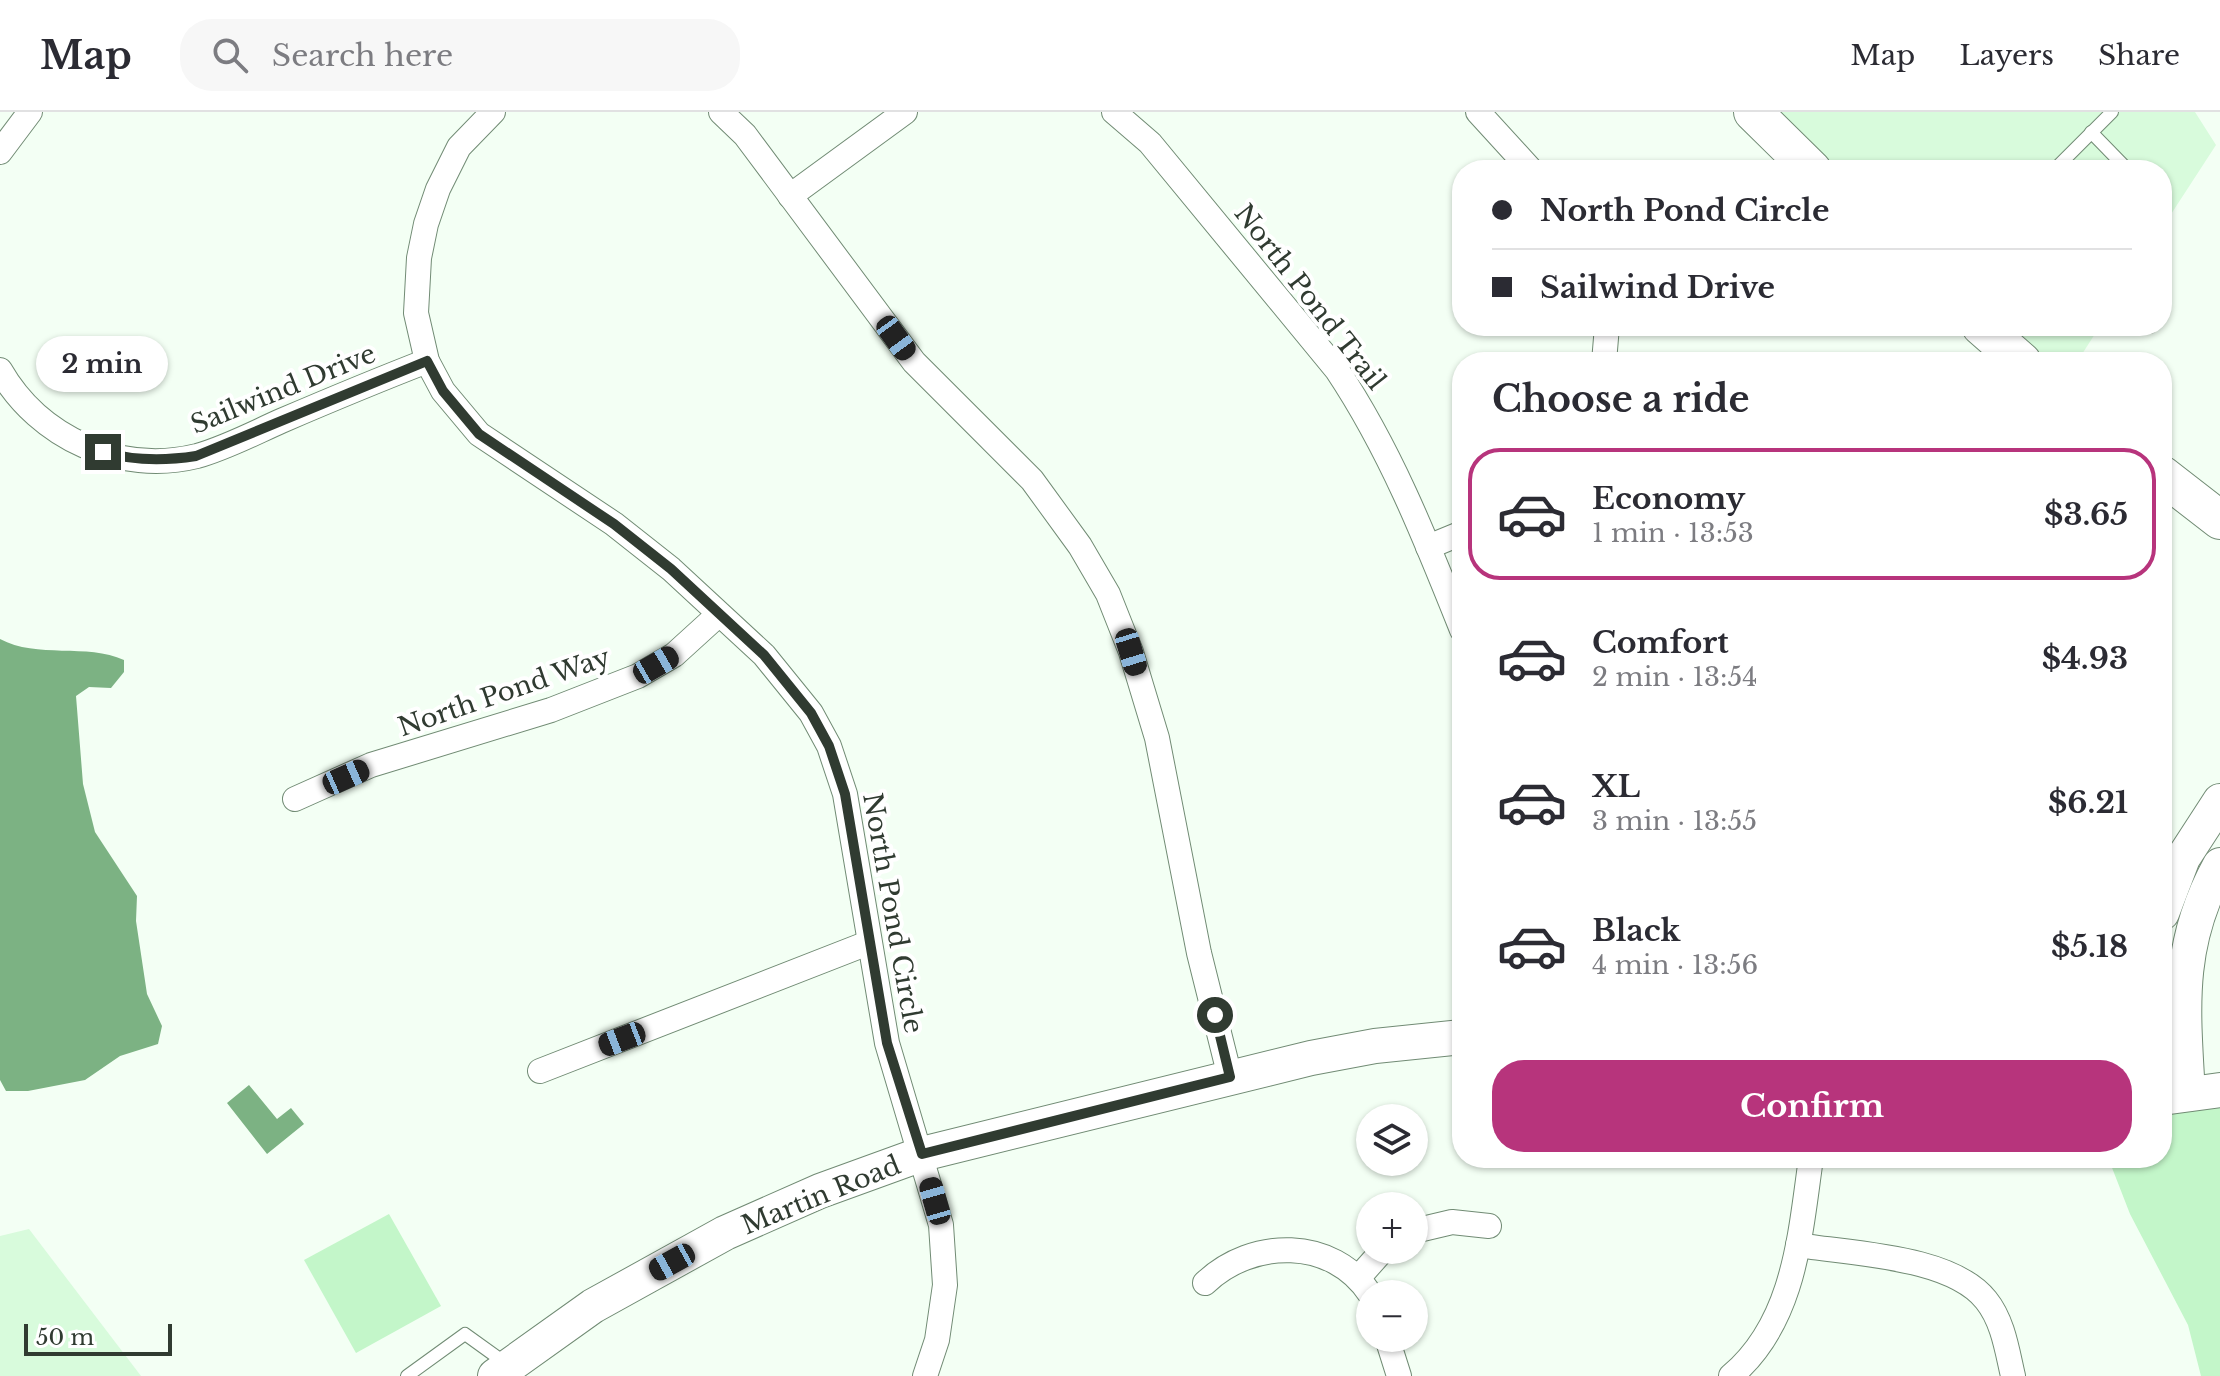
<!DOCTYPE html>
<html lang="en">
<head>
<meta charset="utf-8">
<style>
  :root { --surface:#fff; --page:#f7f7f7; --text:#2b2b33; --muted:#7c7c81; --line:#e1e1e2; --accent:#b7347c }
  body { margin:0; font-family:"Libre Baskerville",serif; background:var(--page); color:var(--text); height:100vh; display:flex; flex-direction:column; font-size:30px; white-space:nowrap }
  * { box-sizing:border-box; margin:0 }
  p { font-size:26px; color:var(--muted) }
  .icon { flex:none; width:44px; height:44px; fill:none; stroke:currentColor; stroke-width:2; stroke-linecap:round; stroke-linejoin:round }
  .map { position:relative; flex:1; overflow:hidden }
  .panel { position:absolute; left:1452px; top:240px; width:720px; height:816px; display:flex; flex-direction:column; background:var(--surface); border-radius:32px; box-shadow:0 2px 6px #0004 }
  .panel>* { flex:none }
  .guide { position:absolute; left:1452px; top:48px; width:720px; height:176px; border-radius:32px; box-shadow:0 2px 6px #0004; display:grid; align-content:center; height:176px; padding:0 40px; background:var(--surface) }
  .controls { position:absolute; left:1356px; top:992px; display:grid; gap:16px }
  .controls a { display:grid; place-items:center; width:72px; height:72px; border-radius:50%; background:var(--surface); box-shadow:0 2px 6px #0004; font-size:40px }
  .scale { position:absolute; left:24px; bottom:20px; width:148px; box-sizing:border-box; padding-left:8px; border:4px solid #303b31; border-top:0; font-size:22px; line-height:28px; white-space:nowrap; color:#303b31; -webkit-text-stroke:6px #fff; paint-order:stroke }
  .end { position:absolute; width:36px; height:36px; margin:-18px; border:10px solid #303b31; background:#fff; box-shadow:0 0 0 4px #fff }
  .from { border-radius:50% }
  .bubble { position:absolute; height:56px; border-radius:28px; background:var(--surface); box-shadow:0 2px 6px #0004; font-size:26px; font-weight:700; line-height:56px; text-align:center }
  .car { position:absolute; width:24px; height:48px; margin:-24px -12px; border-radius:10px; box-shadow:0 0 6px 2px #0007; background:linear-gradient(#222 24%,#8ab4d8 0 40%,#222 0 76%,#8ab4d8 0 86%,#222 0) }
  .guide b { display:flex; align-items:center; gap:28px; height:76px; font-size:30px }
  .guide b+b { border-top:2px solid var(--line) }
  .guide i { width:20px; height:20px; background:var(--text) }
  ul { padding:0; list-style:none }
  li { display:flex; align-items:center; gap:24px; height:132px; margin:0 16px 12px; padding:0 24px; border:4px solid transparent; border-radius:32px }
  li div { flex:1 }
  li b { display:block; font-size:30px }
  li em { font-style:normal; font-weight:700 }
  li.active { border-color:var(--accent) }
  li>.icon { width:72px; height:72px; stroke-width:1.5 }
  h2 { padding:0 40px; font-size:36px; line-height:96px }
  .action { display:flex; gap:16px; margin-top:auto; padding:16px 40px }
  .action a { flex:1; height:92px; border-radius:32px; background:var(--accent); color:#fff; font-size:32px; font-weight:700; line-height:92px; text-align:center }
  header { display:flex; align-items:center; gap:48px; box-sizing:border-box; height:112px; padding:0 40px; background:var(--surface); border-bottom:2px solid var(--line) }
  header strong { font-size:38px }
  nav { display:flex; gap:44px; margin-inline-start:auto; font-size:28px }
  .search { width:560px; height:72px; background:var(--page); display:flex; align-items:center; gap:20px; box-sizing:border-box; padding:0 28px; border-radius:32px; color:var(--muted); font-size:30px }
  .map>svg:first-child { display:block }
  .built { fill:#d8fbdc }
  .green { fill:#c3f6c9 }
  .water { fill:#7cb283 }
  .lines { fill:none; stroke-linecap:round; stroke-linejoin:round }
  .lane-casing { stroke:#718b74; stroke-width:14 }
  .street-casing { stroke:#718b74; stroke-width:26 }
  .secondary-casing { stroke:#718b74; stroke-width:36 }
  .primary-casing { stroke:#718b74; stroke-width:40 }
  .lane { stroke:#fff; stroke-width:12 }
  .street { stroke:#fff; stroke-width:24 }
  .secondary { stroke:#fff; stroke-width:34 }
  .primary { stroke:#fff; stroke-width:38 }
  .route { stroke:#303b31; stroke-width:10 }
  .labels { text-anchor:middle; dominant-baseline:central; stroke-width:8; stroke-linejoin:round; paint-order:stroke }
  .street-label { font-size:26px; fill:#303b31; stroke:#fff }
</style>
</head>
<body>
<header>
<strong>Map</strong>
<div class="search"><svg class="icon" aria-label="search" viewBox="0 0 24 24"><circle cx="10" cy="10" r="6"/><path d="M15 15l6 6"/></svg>Search here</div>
<nav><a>Map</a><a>Layers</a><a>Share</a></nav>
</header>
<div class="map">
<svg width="2220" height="1264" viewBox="0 0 2220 1264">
  <rect width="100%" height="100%" fill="#f3fff4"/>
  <g class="built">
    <path d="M1752,0h443l21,33 -54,83v-58h-354z"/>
    <path d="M1971,214h129l-23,36h-54z"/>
    <path d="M29,1117l112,147h-141v-140z"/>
  </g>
  <g class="green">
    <path d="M2220,993v271h-19l-13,-51 -58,-111 -21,-54 53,-2v-45z"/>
    <path d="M389,1102l52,92 -85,47 -52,-93z"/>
  </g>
  <g class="water">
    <path d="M0,527c37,20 87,4 124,21v12l-13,16 -22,-1 -13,9 7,88 12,48 42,64 -1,25 11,73 15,32 -4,18 -38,12 -35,24 -57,11h-22l-6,-11z"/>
    <path d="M249,973l28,34 14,-11 13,16 -37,30 -40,-51z"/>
  </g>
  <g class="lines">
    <g class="lane-casing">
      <g id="lane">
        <path d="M2091,20l37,38"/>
        <path d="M2054,58l58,-58"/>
        <path d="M2150,215v-1"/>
        <path d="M407,1264l58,-42 43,31"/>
      </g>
    </g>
    <g class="street-casing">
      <g id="street">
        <path d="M493,0l-34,35 -21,42 -12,35 -7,34 -3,55 11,48 16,30 36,43 135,90 57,45 93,86 47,58 18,33 16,48 42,249 54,182 4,60 -8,55 -12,36"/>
        <path d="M721,0l24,23 169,227 118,118 48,66 28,48 23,58 26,86 42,215 31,124"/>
        <path d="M1114,0l36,31 187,227c54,81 89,170 125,260"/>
        <path d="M1478,0l53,58"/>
        <path d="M0,40l30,-40"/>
        <path d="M790,84l115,-84"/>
        <path d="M1604,250l3,-36"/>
        <path d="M0,258c39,68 120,105 197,86 29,-8 57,-23 84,-35 49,-21 97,-41 146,-60"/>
        <path d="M1428,435l34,-14"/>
        <path d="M295,687l76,-34 180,-55 87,-34 36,-21 44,-40"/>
        <path d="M540,959l328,-128"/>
        <path d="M1414,1119l38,-9 37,4"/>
        <path d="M1798,1133c54,9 153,11 188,55 17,21 21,50 27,76"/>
        <path d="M1359,1165l24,-27"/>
        <path d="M1205,1171c47,-45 128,-46 165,11"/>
        <path d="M1387,1226l12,38"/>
        <path d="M1731,1264c64,-54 69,-141 80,-218"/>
      </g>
    </g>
    <g class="secondary-casing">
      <g id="secondary">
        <path d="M2162,801l21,-55 37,-57"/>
        <path d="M2188,982c-5,-86 -12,-150 32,-229"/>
        <path d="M2162,986l58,-8"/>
        <path d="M495,1264l98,-70 132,-73 95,-42 102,-37 389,-96 64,-12 87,-9"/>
      </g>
    </g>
    <g class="primary-casing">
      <g id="primary">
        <path d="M1753,0l59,58"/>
        <path d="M1981,214l41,36"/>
        <path d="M2162,363l58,45"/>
      </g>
    </g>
    <use href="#lane" class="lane"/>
    <use href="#street" class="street"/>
    <use href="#secondary" class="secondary"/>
    <use href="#primary" class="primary"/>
  </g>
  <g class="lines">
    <path class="route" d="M103,340c31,9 61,9 93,4l231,-95 16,30 36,43 135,90 57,45 93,86 47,58 18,33 16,48 42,249 35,111 308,-77 -15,-62"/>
  </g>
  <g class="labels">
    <g class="street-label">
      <text transform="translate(1310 185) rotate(52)">North Pond Trail</text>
      <text transform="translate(283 277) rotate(-22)">Sailwind Drive</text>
      <text transform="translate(504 580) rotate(-19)">North Pond Way</text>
      <text transform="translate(893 801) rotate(80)">North Pond Circle</text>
      <text transform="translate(821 1083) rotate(-22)">Martin Road</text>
    </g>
  </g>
</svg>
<div class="controls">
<a><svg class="icon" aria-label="layers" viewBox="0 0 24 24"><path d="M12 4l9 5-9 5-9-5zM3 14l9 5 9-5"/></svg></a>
<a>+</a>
<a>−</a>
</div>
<div class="scale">50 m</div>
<i class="end from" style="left:1215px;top:903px"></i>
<i class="end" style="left:103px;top:340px"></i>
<div class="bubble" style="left:36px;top:224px;width:132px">2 min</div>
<i class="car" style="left:896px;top:226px;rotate:144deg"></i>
<i class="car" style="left:1131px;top:540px;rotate:163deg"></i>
<i class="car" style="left:656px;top:553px;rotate:60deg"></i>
<i class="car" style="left:346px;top:665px;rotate:66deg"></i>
<i class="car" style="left:622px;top:927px;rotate:249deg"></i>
<i class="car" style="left:935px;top:1089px;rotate:344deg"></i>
<i class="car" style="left:672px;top:1150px;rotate:241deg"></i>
<div class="guide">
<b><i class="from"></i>North Pond Circle</b>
<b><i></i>Sailwind Drive</b>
</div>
<section class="panel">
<h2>Choose a ride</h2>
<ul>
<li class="active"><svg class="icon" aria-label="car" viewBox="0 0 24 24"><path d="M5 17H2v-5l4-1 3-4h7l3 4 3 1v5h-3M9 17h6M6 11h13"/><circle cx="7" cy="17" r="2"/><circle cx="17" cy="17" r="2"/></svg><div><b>Economy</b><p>1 min · 13:53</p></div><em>$3.65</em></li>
<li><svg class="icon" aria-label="car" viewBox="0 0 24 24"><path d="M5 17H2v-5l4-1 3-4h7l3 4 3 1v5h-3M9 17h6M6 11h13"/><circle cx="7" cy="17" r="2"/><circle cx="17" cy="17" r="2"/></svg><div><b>Comfort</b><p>2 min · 13:54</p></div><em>$4.93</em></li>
<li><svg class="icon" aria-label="car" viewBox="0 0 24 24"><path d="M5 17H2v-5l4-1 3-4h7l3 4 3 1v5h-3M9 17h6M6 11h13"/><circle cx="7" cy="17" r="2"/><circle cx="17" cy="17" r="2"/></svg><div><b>XL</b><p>3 min · 13:55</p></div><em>$6.21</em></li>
<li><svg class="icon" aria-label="car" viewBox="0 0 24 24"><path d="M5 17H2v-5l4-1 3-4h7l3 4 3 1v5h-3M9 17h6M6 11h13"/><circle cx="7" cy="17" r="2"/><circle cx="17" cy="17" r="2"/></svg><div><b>Black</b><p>4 min · 13:56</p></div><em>$5.18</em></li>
</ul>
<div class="action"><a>Confirm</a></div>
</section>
</div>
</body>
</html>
